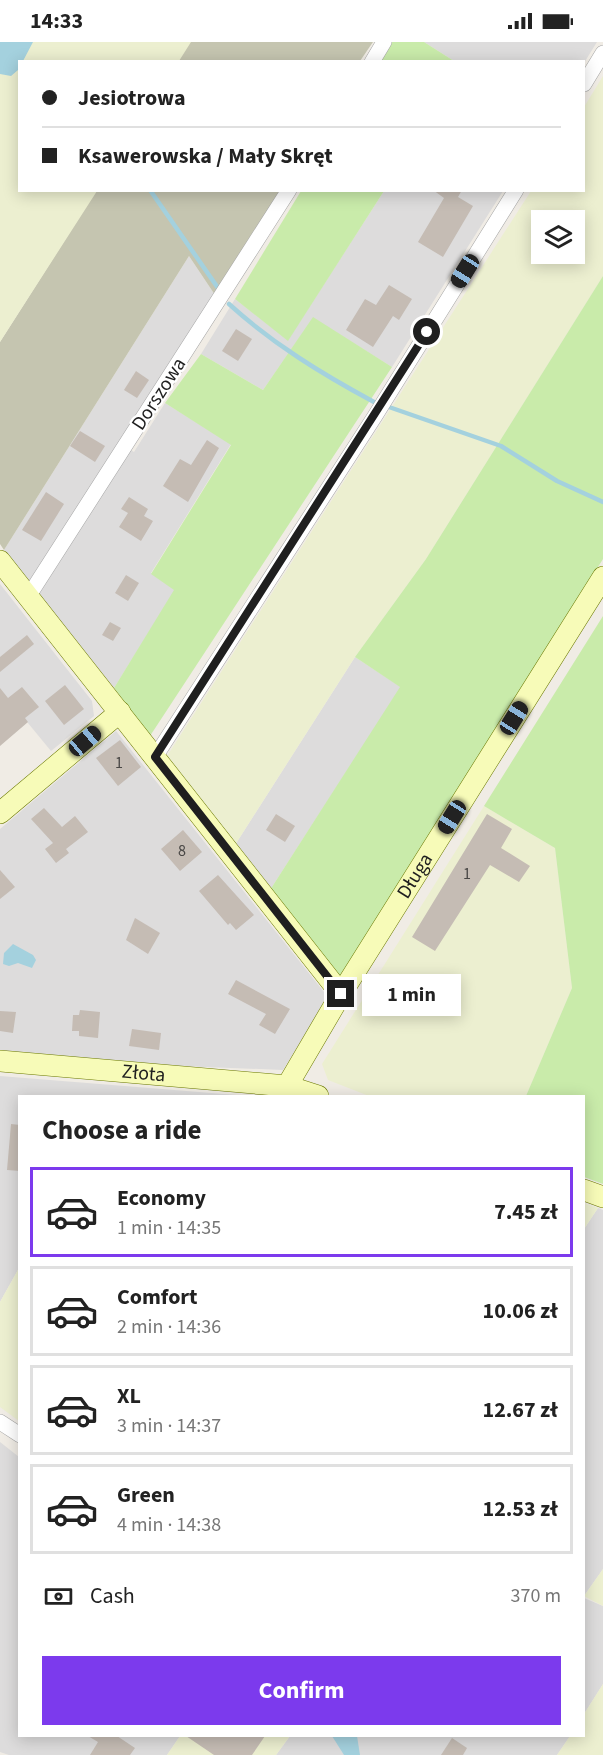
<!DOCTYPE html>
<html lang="en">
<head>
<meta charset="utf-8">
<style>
  :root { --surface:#fff; --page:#f6f6f6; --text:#222; --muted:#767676; --line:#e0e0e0; --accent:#7c3aed }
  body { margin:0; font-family:"Source Sans 3",sans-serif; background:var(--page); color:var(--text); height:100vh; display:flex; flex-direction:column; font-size:22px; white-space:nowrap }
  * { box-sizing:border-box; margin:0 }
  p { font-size:20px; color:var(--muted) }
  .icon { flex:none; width:33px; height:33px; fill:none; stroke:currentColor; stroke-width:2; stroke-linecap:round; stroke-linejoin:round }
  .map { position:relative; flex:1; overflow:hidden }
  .drawer { position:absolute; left:18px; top:1053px; width:567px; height:642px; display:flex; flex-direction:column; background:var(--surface); border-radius:0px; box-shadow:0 3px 15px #0003 }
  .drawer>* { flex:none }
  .hud { position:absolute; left:18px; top:18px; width:567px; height:132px; border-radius:0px; box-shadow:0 3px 15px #0003; display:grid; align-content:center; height:132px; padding:0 24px; background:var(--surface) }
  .fabs { position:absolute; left:531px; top:168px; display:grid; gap:12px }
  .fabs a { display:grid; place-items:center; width:54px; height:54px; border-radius:0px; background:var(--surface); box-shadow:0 3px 15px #0003; font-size:30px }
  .end { position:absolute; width:27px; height:27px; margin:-14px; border:8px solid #1f1f1f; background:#fff; box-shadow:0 0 0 3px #fff }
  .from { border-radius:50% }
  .bubble { position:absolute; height:42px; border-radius:0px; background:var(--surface); box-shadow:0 3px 15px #0003; font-size:20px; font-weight:700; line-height:42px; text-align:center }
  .car { position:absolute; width:18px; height:36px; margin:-18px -9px; border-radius:8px; box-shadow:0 0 4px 2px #0007; background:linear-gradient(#222 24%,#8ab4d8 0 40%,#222 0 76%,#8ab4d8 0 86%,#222 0) }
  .hud b { display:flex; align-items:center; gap:21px; height:57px; font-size:22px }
  .hud b+b { border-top:2px solid var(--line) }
  .hud i { width:15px; height:15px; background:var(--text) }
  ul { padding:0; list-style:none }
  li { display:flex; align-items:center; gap:18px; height:90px; margin:0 12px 9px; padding:0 12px; border:3px solid var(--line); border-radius:0px }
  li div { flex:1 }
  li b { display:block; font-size:22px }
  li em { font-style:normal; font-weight:700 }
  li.active { border-color:var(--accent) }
  li>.icon { width:54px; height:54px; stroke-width:1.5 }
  h2 { padding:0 24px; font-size:27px; line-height:72px }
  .pay { display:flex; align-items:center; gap:15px; height:66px; padding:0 24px; font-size:22px }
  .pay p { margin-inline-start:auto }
  .primary-button { display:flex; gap:12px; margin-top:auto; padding:12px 24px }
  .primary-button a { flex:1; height:69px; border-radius:0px; background:var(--accent); color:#fff; font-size:24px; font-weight:700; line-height:69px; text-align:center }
  .status { display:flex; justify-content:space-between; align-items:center; height:42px; padding:0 30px; background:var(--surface); direction:ltr }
  .status svg { height:16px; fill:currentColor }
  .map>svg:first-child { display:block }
  .residential { fill:#dddcdc }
  .construction { fill:#c5c5b0 }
  .farmland { fill:#ecefd0; fill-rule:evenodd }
  .grass { fill:#c9ebaa }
  .water { fill:#a4d1de }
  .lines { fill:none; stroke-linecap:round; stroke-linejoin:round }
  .stream { stroke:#a4d1de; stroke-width:4.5 }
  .building { fill:#c5bcb4 }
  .street-casing { stroke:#a6a6a6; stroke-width:16 }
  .secondary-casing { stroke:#6b7902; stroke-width:22 }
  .street { stroke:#fff; stroke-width:15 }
  .secondary { stroke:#f7fbb8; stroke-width:21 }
  .route { stroke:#1f1f1f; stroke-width:8 }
  .labels { text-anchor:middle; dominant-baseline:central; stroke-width:4.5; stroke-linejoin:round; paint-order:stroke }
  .number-label { font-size:16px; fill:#484644 }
  .street-label { font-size:20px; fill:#1f1f1f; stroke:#fff }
</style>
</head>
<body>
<div class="status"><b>14:33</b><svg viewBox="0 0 49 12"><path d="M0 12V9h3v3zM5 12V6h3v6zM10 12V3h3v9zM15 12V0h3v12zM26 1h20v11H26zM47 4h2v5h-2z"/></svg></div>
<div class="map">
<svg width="603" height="1713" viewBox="0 0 603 1713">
  <rect width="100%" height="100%" fill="#f0ece5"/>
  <g class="residential">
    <path d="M424,0h173l-13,21 -130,-2z"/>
    <path d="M384,149h119l-111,176 -79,-49 -50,72 -62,-36 34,-55 53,41z"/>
    <path d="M189,214l26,39 -95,148 14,9 31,-49 66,41 -80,129 24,17 -61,98 -110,-138z"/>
    <path d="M0,542l92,117 2,15 -43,35 -51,-62z"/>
    <path d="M355,615l46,30 -131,203 -35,-45z"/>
    <path d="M116,689l212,266 -45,73 -103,-4 -180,-15v-222z"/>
    <path d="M0,1034l249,20h-229l-1,172 -19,34z"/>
    <path d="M598,1166l5,2v359l-19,27v-367z"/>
    <path d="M0,1400l19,15 1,279h160l-13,19h-158l-9,-3z"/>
    <path d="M584,1556l19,8v78l-19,30z"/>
    <path d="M290,1694h280l-13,19h-281z"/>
  </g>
  <g class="construction">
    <path d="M190,0h183l-13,19 -183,1z"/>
    <path d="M96,149h184l-65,104 -26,-39 -185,294 -4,-6v-202z"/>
  </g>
  <g class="farmland">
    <path d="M0,0h191l-12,19 -159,1v128l77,1 -97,151z"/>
    <path d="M603,34v200l-177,283 -71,98 -120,188 -68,-89 364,-565 53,-1v-83zM542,178h32v34h-32z"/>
    <path d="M484,764l71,42 17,140 -46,108h-157l-41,-16 -6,-16z"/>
    <path d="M584,1161l14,5 -14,21z"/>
    <path d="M19,1226v153l-19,-14v-105z"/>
    <path d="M603,1527v37l-19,-10z"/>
    <path d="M603,1642v71h-46l13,-19h14v-22z"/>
    <path d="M180,1694h110l-14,19h-109z"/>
  </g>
  <g class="grass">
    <path d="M392,0h32l30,19 -74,1z"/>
    <path d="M301,149h83l-96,150 -53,-42z"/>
    <path d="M603,234v283l-264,420 -69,-89 130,-203 -45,-30 71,-98z"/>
    <path d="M313,275l79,50 -242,369 -36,-48 60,-98 -23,-16 80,-129 -66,-42 36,-49 62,36z"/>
    <path d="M603,574v568l-19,-7v-81h-58l46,-108 -17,-140 -71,-42z"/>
  </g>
  <g class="water">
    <path d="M0,0h33l-10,19 -3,1 -2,8 -7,6 -11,-2z"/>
    <path d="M13,902l20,11 3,5 -4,8 -14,-5 -9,3 -6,-2 1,-11z"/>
    <path d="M332,1694h25l3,19h-16z"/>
  </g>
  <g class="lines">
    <g class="stream">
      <path d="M150,148l68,98"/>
      <path d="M229,262c44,40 93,70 145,98"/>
      <path d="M389,365l112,39 56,35 46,21"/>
    </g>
  </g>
  <g class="building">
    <path d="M433,148h29l-4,7 15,9 -30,51 -25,-15 26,-44z"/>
    <path d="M389,243l23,14 -13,21 -6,-4 -20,31 -27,-17 19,-31 11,6z"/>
    <path d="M236,287l16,10 -14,22 -16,-10z"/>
    <path d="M136,329l13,9 -12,18 -13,-8z"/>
    <path d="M80,389l25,15 -10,16 -25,-16z"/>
    <path d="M207,398l12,8 -31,54 -25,-16 17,-27 11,6z"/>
    <path d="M46,450l18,12 -23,37 -19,-11z"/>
    <path d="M129,455l19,12 -4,7 9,5 -12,20 -22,-14 9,-14 -7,-4z"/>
    <path d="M126,533l13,8 -11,18 -13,-8z"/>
    <path d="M110,580l11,6 -8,13 -11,-6z"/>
    <path d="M27,593l7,9 -34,28v-15z"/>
    <path d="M65,643l19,24 -20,16 -19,-24z"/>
    <path d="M22,645l17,20 -14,11 3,4 -28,24v-58l8,10z"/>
    <path d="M120,698l21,27 -23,19 -22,-28z"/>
    <path d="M44,766l18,19 13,-11 13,16 -22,17 3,4 -13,10 -11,-14 8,-6 -22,-24z"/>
    <path d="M276,772l19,12 -10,16 -19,-12z"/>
    <path d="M487,772l25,15 -11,19 29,18 -11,16 -29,-17 -55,86 -23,-14z"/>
    <path d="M183,788l19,22 -22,19 -19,-22z"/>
    <path d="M0,828l15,17 -15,12z"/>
    <path d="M218,833l36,40 -18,15 -6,-7 -2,2 -29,-34z"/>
    <path d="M135,876l25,15 -12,21 -22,-14z"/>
    <path d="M236,938l54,29 -15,25 -16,-9 7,-11 -38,-20z"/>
    <path d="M80,968l20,2 -2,26 -19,-2v-5h-7l1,-16h6z"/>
    <path d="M0,969l16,1 -3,21 -13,-2z"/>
    <path d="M132,987l29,4 -2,17 -30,-4z"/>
    <path d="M11,1082l9,1v46l-13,-1z"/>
    <path d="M88,1694h29l18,12 -5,7h-40l8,-13z"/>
    <path d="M186,1694h79l-13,19h-38z"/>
    <path d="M452,1696l15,10 -4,7h-22z"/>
  </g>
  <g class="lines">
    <g class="street-casing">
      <g id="street">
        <path d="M372,20l12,-20"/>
        <path d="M584,42l19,-31"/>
        <path d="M28,555l261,-407"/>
        <path d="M155,715l220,-341 141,-226"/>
        <path d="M0,1380l20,13"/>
      </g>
    </g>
    <g class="secondary-casing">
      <g id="secondary">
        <path d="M0,519l341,433"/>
        <path d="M0,771l120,-101"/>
        <path id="s1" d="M0,1019l287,25 31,10"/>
        <path id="s2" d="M287,1044l54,-92 262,-417"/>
        <path d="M584,1148l19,7"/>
      </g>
    </g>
    <use href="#street" class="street"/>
    <use href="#secondary" class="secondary"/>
  </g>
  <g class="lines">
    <path class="route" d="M341,952l-186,-237 272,-425"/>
  </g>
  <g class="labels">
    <g class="number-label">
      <text x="119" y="721">1</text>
      <text x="182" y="809">8</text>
      <text x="467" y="832">1</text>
    </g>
    <g class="street-label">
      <text transform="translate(159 352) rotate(-57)">Dorszowa</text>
      <text stroke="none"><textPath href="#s2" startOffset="246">Długa</textPath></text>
      <text stroke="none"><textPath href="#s1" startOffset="144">Złota</textPath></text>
    </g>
  </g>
</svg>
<div class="fabs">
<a><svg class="icon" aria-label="layers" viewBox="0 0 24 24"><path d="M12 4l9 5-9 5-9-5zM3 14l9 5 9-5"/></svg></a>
</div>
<i class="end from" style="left:427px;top:290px"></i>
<i class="end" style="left:341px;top:952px"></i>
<div class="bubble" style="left:362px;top:932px;width:99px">1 min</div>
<i class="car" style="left:465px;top:229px;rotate:212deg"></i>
<i class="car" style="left:514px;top:676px;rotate:32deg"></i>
<i class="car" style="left:85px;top:699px;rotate:50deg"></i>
<i class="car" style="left:452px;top:775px;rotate:212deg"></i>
<div class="hud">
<b><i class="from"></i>Jesiotrowa</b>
<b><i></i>Ksawerowska / Mały Skręt</b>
</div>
<section class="drawer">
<h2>Choose a ride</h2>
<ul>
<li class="active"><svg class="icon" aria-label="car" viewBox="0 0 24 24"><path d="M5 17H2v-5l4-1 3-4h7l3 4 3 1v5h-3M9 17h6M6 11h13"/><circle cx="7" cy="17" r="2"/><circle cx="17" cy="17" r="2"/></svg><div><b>Economy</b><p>1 min · 14:35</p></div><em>7.45 zł</em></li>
<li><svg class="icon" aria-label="car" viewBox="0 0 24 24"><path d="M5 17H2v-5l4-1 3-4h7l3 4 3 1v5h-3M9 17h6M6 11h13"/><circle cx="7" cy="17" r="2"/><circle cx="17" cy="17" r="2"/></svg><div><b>Comfort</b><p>2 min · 14:36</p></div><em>10.06 zł</em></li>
<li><svg class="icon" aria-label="car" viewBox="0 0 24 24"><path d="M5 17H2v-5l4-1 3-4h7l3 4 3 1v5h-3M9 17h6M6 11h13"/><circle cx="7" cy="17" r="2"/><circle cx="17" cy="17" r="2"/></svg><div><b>XL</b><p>3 min · 14:37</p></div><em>12.67 zł</em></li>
<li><svg class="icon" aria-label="car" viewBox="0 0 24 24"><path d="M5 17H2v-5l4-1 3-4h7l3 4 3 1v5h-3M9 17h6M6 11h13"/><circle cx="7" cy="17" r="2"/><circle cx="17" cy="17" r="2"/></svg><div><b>Green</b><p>4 min · 14:38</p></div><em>12.53 zł</em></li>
</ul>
<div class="pay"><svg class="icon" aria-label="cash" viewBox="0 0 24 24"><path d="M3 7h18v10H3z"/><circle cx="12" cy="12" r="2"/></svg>Cash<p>370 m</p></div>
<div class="primary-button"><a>Confirm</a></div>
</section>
</div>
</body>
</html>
